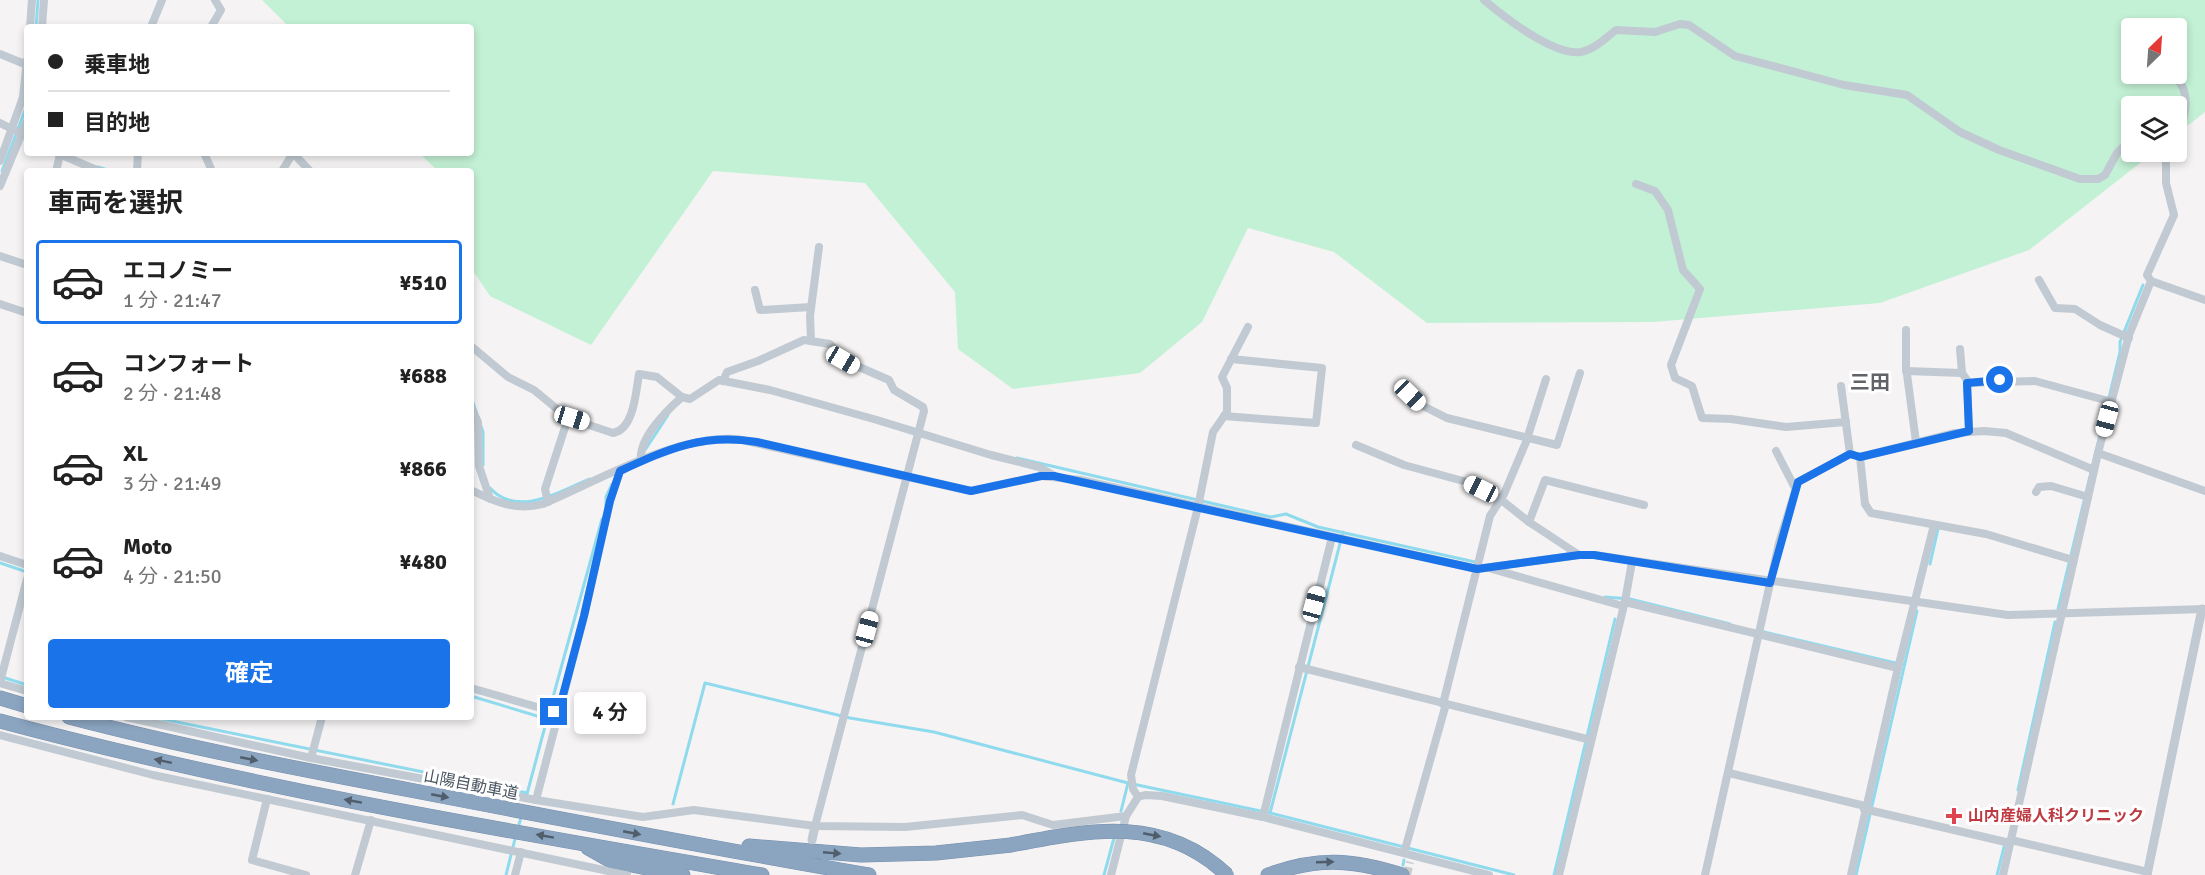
<!DOCTYPE html>
<html lang="ja">
<head>
<meta charset="utf-8">
<style>
  :root { --surface:#fff; --page:#f6f6f6; --text:#222; --muted:#767676; --line:#e0e0e0; --accent:#1a73e8 }
  body { margin:0; font-family:Signika,"Noto Sans JP",sans-serif; background:var(--page); color:var(--text); height:100vh; display:flex; flex-direction:column; font-size:22px; white-space:nowrap }
  * { box-sizing:border-box; margin:0 }
  p { font-size:20px; color:var(--muted) }
  .icon { flex:none; width:33px; height:33px; fill:none; stroke:currentColor; stroke-width:2; stroke-linecap:round; stroke-linejoin:round }
  .map { position:relative; flex:1; overflow:hidden }
  .panel { position:absolute; left:24px; top:168px; width:450px; height:552px; display:flex; flex-direction:column; background:var(--surface); border-radius:6px; box-shadow:0 3px 9px #0003 }
  .panel>* { flex:none }
  .hud { position:absolute; left:24px; top:24px; width:450px; height:132px; border-radius:6px; box-shadow:0 3px 9px #0003; display:grid; align-content:center; height:132px; padding:0 24px; background:var(--surface) }
  .needle { width:39px; rotate:25deg }
  .tools { position:absolute; left:2121px; top:18px; display:grid; gap:12px }
  .tools a { display:grid; place-items:center; width:66px; height:66px; border-radius:6px; background:var(--surface); box-shadow:0 3px 9px #0003; font-size:30px }
  .end { position:absolute; width:27px; height:27px; margin:-14px; border:8px solid #1a73e8; background:#fff; box-shadow:0 0 0 3px #fff }
  .from { border-radius:50% }
  .bubble { position:absolute; height:42px; border-radius:6px; background:var(--surface); box-shadow:0 3px 9px #0003; font-size:20px; font-weight:700; line-height:42px; text-align:center }
  .car { position:absolute; width:18px; height:36px; margin:-18px -9px; border-radius:8px; box-shadow:0 0 4px 2px #0007; background:linear-gradient(#fff 24%,#345 0 40%,#fff 0 76%,#345 0 86%,#fff 0) }
  .hud b { display:flex; align-items:center; gap:21px; height:57px; font-size:22px }
  .hud b+b { border-top:2px solid var(--line) }
  .hud i { width:15px; height:15px; background:var(--text) }
  ul { padding:0; list-style:none }
  li { display:flex; align-items:center; gap:18px; height:84px; margin:0 12px 9px; padding:0 12px; border:3px solid transparent; border-radius:6px }
  li div { flex:1 }
  li b { display:block; font-size:22px }
  li em { font-style:normal; font-weight:700 }
  li.on { border-color:var(--accent) }
  li>.icon { width:54px; height:54px; stroke-width:1.5 }
  h2 { padding:0 24px; font-size:27px; line-height:72px }
  .action { display:flex; gap:12px; margin-top:auto; padding:12px 24px }
  .action a { flex:1; height:69px; border-radius:6px; background:var(--accent); color:#fff; font-size:24px; font-weight:700; line-height:69px; text-align:center }
  .map>svg:first-child { display:block }
  .green { fill:#c3f1d5; fill-rule:evenodd }
  .lines { fill:none; stroke-linecap:round; stroke-linejoin:round }
  .stream { stroke:#90daee; stroke-width:3 }
  .minor-tunnel { stroke:#caccce; stroke-width:8; stroke-dasharray:8 4; stroke-linecap:butt }
  .motorway-casing { stroke:#7690ad; stroke-width:15 }
  .minor { stroke:#c1cad2; stroke-width:8 }
  .tertiary { stroke:#c1cad2; stroke-width:9 }
  .motorway { stroke:#8ba5c1; stroke-width:14 }
  .motorway-bridge-casing { stroke:#7690ad; stroke-width:15; stroke-linecap:butt }
  .motorway-bridge { stroke:#8ba5c1; stroke-width:14 }
  .oneway { fill:#505e6b }
  .route { stroke:#1a73e8; stroke-width:8 }
  .health-dot { fill:#e0444e; stroke:#fff; stroke-width:2 }
  .labels { text-anchor:middle; dominant-baseline:central; stroke-width:6; stroke-linejoin:round; paint-order:stroke }
  .street-label { font-size:16px; fill:#4a5661; stroke:#fff }
  .health-label { font-size:16px; font-weight:bold; fill:#be3a42; stroke:#fff; text-anchor:start }
  .quarter-label { font-size:20px; font-weight:bold; fill:#5f6368; stroke:#fff }
</style>
</head>
<body>
<div class="map">
<svg width="2205" height="875" viewBox="0 0 2205 875">
  <rect width="100%" height="100%" fill="#f5f3f3"/>
  <path class="green" d="M262,0h1943v112l-28,22 -1,-28h-44v46h22l-125,98 -149,53 -227,19 -226,1 -93,-71 -86,-24 -46,94 -62,51 -127,16 -55,-40 -3,-57 -90,-109 -152,-12 -122,174 -101,-49 -19,-28v-97h-33l-19,-18h52v-126h-182zM2132,28h44v46h-44z"/>
  <g class="lines">
    <g class="stream">
      <path d="M36,27l2,-27"/>
      <path d="M98,167l13,4"/>
      <path d="M2,171l25,-66"/>
      <path d="M471,397l12,35v33"/>
      <path d="M645,450l23,-35"/>
      <path d="M1017,458l254,59 15,-3 32,13 157,35"/>
      <path d="M490,488c27,30 70,4 99,-9"/>
      <path d="M606,506v-9l6,-13"/>
      <path d="M0,563l27,9"/>
      <path d="M1930,564l8,-35"/>
      <path d="M1605,597l25,2 100,25"/>
      <path d="M2058,609l62,-257v-10l23,-57"/>
      <path d="M1760,631l144,34"/>
      <path d="M2,677l25,8"/>
      <path d="M471,696l76,23 -20,75"/>
      <path d="M152,717l375,76"/>
      <path d="M547,719l55,-200"/>
      <path d="M2018,790l37,-168"/>
      <path d="M673,804l32,-121 145,35 84,14 194,51 142,30 244,62"/>
      <path d="M1121,811l7,-28"/>
      <path d="M1270,813l73,-281"/>
      <path d="M518,828l4,-14"/>
      <path d="M1403,865l1,-5"/>
      <path d="M506,875l10,-40"/>
      <path d="M1104,875l10,-37"/>
      <path d="M1554,875l61,-256"/>
      <path d="M1856,875l61,-264"/>
      <path d="M1997,875l8,-32"/>
    </g>
    <path class="minor-tunnel" d="M1407,875l3,-13"/>
    <g class="motorway-casing">
      <g id="motorway">
        <path d="M0,698l27,8"/>
        <path d="M69,717c114,30 230,52 346,74 151,29 302,58 454,84"/>
        <path d="M0,721c250,67 507,110 762,154"/>
        <path d="M749,846l112,9 75,-2 75,-8"/>
        <path d="M588,848l23,13 72,14"/>
        <path d="M1268,875c49,-18 84,-16 134,0"/>
      </g>
    </g>
    <g class="minor">
      <path d="M1484,0c20,17 70,56 97,52 14,-3 25,-14 35,-22l39,2 25,-8 9,1 46,31 109,29 63,10 53,37 39,18 81,29h18l7,-4 12,-22 5,-5 10,-2"/>
      <path d="M30,27l2,-27"/>
      <path d="M42,27l2,-27"/>
      <path d="M151,27l11,-27"/>
      <path d="M211,27l10,-17 -6,-10"/>
      <path d="M0,54l27,11"/>
      <path d="M2164,74c7,3 16,6 19,14 6,13 1,37 -7,48"/>
      <path d="M0,123l27,13"/>
      <path d="M57,153l42,18"/>
      <path d="M204,153l8,18"/>
      <path d="M293,153l17,18"/>
      <path d="M0,161l23,-64 4,-37"/>
      <path d="M56,171l4,-16"/>
      <path d="M137,171l1,-18"/>
      <path d="M282,171l11,-18"/>
      <path d="M1636,184l19,7 13,19 15,60 17,19 -29,76 4,13 17,8 10,32 29,1 55,8 60,-5"/>
      <path d="M0,186l27,-65"/>
      <path d="M0,256l27,9"/>
      <path d="M2039,280l16,28 20,1 25,16 29,13"/>
      <path d="M2151,281l54,19"/>
      <path d="M755,290l5,20 51,-3"/>
      <path d="M0,304l27,9"/>
      <path d="M1906,330v37l10,75"/>
      <path d="M811,340l-1,-24 9,-69"/>
      <path d="M471,346l37,31 26,13 34,28 45,15c21,-3 23,-42 26,-59l18,3 25,20"/>
      <path d="M1960,349l2,24 5,7 2,51"/>
      <path d="M1906,371l56,2"/>
      <path d="M723,381l4,-9 31,-11 46,-21 26,4 13,16 46,20 5,10 29,17 1,4 -109,415"/>
      <path d="M1967,383l68,-2 77,21"/>
      <path d="M1841,386l9,68"/>
      <path d="M1410,395l11,10 26,13 110,27 23,-72"/>
      <path d="M471,408l7,14 1,44 11,33"/>
      <path d="M1224,416l92,7 6,-55 -91,-9"/>
      <path d="M1356,445l48,20 63,17 28,13 34,27 50,33"/>
      <path d="M1776,451l19,37"/>
      <path d="M2098,453l107,38"/>
      <path d="M1860,457l5,47 6,9 115,21 87,26"/>
      <path d="M641,461c-3,-22 25,-50 41,-64l8,2 29,-19 51,10 107,30 114,35 48,12 14,8"/>
      <path d="M471,490c24,12 45,21 72,14 59,-25 130,-68 194,-65l234,52 70,-15 40,4 396,89 102,-14h15l414,60 197,-6"/>
      <path d="M2036,492l3,-5 12,-1 37,11"/>
      <path d="M548,502l-3,-13 23,-71"/>
      <path d="M1529,522l16,-42 99,25"/>
      <path d="M0,556l27,9"/>
      <path d="M1492,569l131,37"/>
      <path d="M1625,602l273,66"/>
      <path d="M1299,667l292,73"/>
      <path d="M0,682l27,-103"/>
      <path d="M0,683l27,8"/>
      <path d="M471,688l87,25"/>
      <path d="M1443,704l47,-188 14,-22 22,-52 20,-63"/>
      <path d="M126,717l185,41 225,42 107,17 51,-7 121,16 90,1 117,-12 31,10 73,-9 12,-19 7,-2 17,1 101,21 226,58"/>
      <path d="M0,735l153,40 474,100"/>
      <path d="M311,758l11,-41"/>
      <path d="M1729,773l136,33"/>
      <path d="M1138,797l-5,-8 -2,-14 67,-268 15,-75 14,-20v-24l-5,-11 26,-50"/>
      <path d="M267,799l-15,61 54,15"/>
      <path d="M536,800l48,-184 26,-115 10,-30"/>
      <path d="M1864,809l146,34"/>
      <path d="M1263,817l69,-280"/>
      <path d="M2011,840l137,32"/>
      <path d="M1404,853l42,-149"/>
      <path d="M355,875l16,-55"/>
      <path d="M515,875l6,-23"/>
      <path d="M1111,875l15,-59"/>
      <path d="M1559,875l66,-274 7,-39"/>
      <path d="M1705,875l74,-332 19,-61 52,-28 10,3 95,-24 29,-2 22,2 88,37"/>
      <path d="M1851,875l47,-207 36,-143"/>
      <path d="M2003,875l95,-422 31,-118 22,-54 -4,-6 27,-60 -8,-32v-31"/>
    </g>
    <g class="tertiary">
      <path d="M812,840l3,-14"/>
      <path d="M2147,875l55,-266"/>
    </g>
    <use href="#motorway" class="motorway"/>
    <g class="motorway-bridge-casing">
      <path id="motorway-bridge" d="M1011,845c78,-15 152,-31 216,30"/>
    </g>
    <use href="#motorway-bridge" class="motorway-bridge"/>
  </g>
  <defs><path id="oneway-solid" d="M-6-.8H1V-3.2L6.5 0L1 3.2V.8H-6Z" transform="scale(1.5)"/></defs>
  <g class="oneway">
    <use href="#oneway-solid" transform="translate(249 759) rotate(11)"/>
    <use href="#oneway-solid" transform="translate(163 761) rotate(-168)"/>
    <use href="#oneway-solid" transform="translate(440 796) rotate(11)"/>
    <use href="#oneway-solid" transform="translate(353 801) rotate(-170)"/>
    <use href="#oneway-solid" transform="translate(632 833) rotate(11)"/>
    <use href="#oneway-solid" transform="translate(1152 835) rotate(11)"/>
    <use href="#oneway-solid" transform="translate(545 836) rotate(-170)"/>
    <use href="#oneway-solid" transform="translate(832 853) rotate(5)"/>
    <use href="#oneway-solid" transform="translate(1325 862) rotate(-2)"/>
  </g>
  <g class="lines">
    <path class="route" d="M554,712l4,2 26,-98 26,-115 10,-30c48,-22 83,-38 137,-29l214,49 70,-15h13l423,93 102,-14h15l176,28 28,-101 52,-28 10,3 109,-26 -2,-48 33,-3"/>
  </g>
  <path class="health-dot" d="M1951 807h6v6h6v6h-6v6h-6v-6h-6v-6h6z"/>
  <g class="labels">
    <g class="street-label">
      <text transform="translate(471 785) rotate(11)">山陽自動車道</text>
    </g>
    <g class="health-label">
      <text x="1968" y="816">山内産婦人科クリニック</text>
    </g>
    <g class="quarter-label">
      <text x="1870" y="382">三田</text>
    </g>
  </g>
</svg>
<div class="tools">
<a><svg class="needle" viewBox="-14 -14 28 28"><path d="M0-13l5 13h-10z" fill="#e53935"/><path d="M0 13l5-13h-10z" fill="#767676"/></svg></a>
<a><svg class="icon" aria-label="layers" viewBox="0 0 24 24"><path d="M12 4l9 5-9 5-9-5zM3 14l9 5 9-5"/></svg></a>
</div>
<i class="end from" style="left:2000px;top:380px"></i>
<i class="end" style="left:554px;top:712px"></i>
<div class="bubble" style="left:574px;top:692px;width:72px">4 分</div>
<i class="car" style="left:843px;top:360px;rotate:120deg"></i>
<i class="car" style="left:1410px;top:395px;rotate:134deg"></i>
<i class="car" style="left:572px;top:418px;rotate:107deg"></i>
<i class="car" style="left:2107px;top:419px;rotate:195deg"></i>
<i class="car" style="left:1481px;top:489px;rotate:296deg"></i>
<i class="car" style="left:1314px;top:604px;rotate:15deg"></i>
<i class="car" style="left:867px;top:629px;rotate:15deg"></i>
<div class="hud">
<b><i class="from"></i>乗車地</b>
<b><i></i>目的地</b>
</div>
<section class="panel">
<h2>車両を選択</h2>
<ul>
<li class="on"><svg class="icon" aria-label="car" viewBox="0 0 24 24"><path d="M5 17H2v-5l4-1 3-4h7l3 4 3 1v5h-3M9 17h6M6 11h13"/><circle cx="7" cy="17" r="2"/><circle cx="17" cy="17" r="2"/></svg><div><b>エコノミー</b><p>1 分 · 21:47</p></div><em>¥510</em></li>
<li><svg class="icon" aria-label="car" viewBox="0 0 24 24"><path d="M5 17H2v-5l4-1 3-4h7l3 4 3 1v5h-3M9 17h6M6 11h13"/><circle cx="7" cy="17" r="2"/><circle cx="17" cy="17" r="2"/></svg><div><b>コンフォート</b><p>2 分 · 21:48</p></div><em>¥688</em></li>
<li><svg class="icon" aria-label="car" viewBox="0 0 24 24"><path d="M5 17H2v-5l4-1 3-4h7l3 4 3 1v5h-3M9 17h6M6 11h13"/><circle cx="7" cy="17" r="2"/><circle cx="17" cy="17" r="2"/></svg><div><b>XL</b><p>3 分 · 21:49</p></div><em>¥866</em></li>
<li><svg class="icon" aria-label="car" viewBox="0 0 24 24"><path d="M5 17H2v-5l4-1 3-4h7l3 4 3 1v5h-3M9 17h6M6 11h13"/><circle cx="7" cy="17" r="2"/><circle cx="17" cy="17" r="2"/></svg><div><b>Moto</b><p>4 分 · 21:50</p></div><em>¥480</em></li>
</ul>
<div class="action"><a>確定</a></div>
</section>
</div>
</body>
</html>
